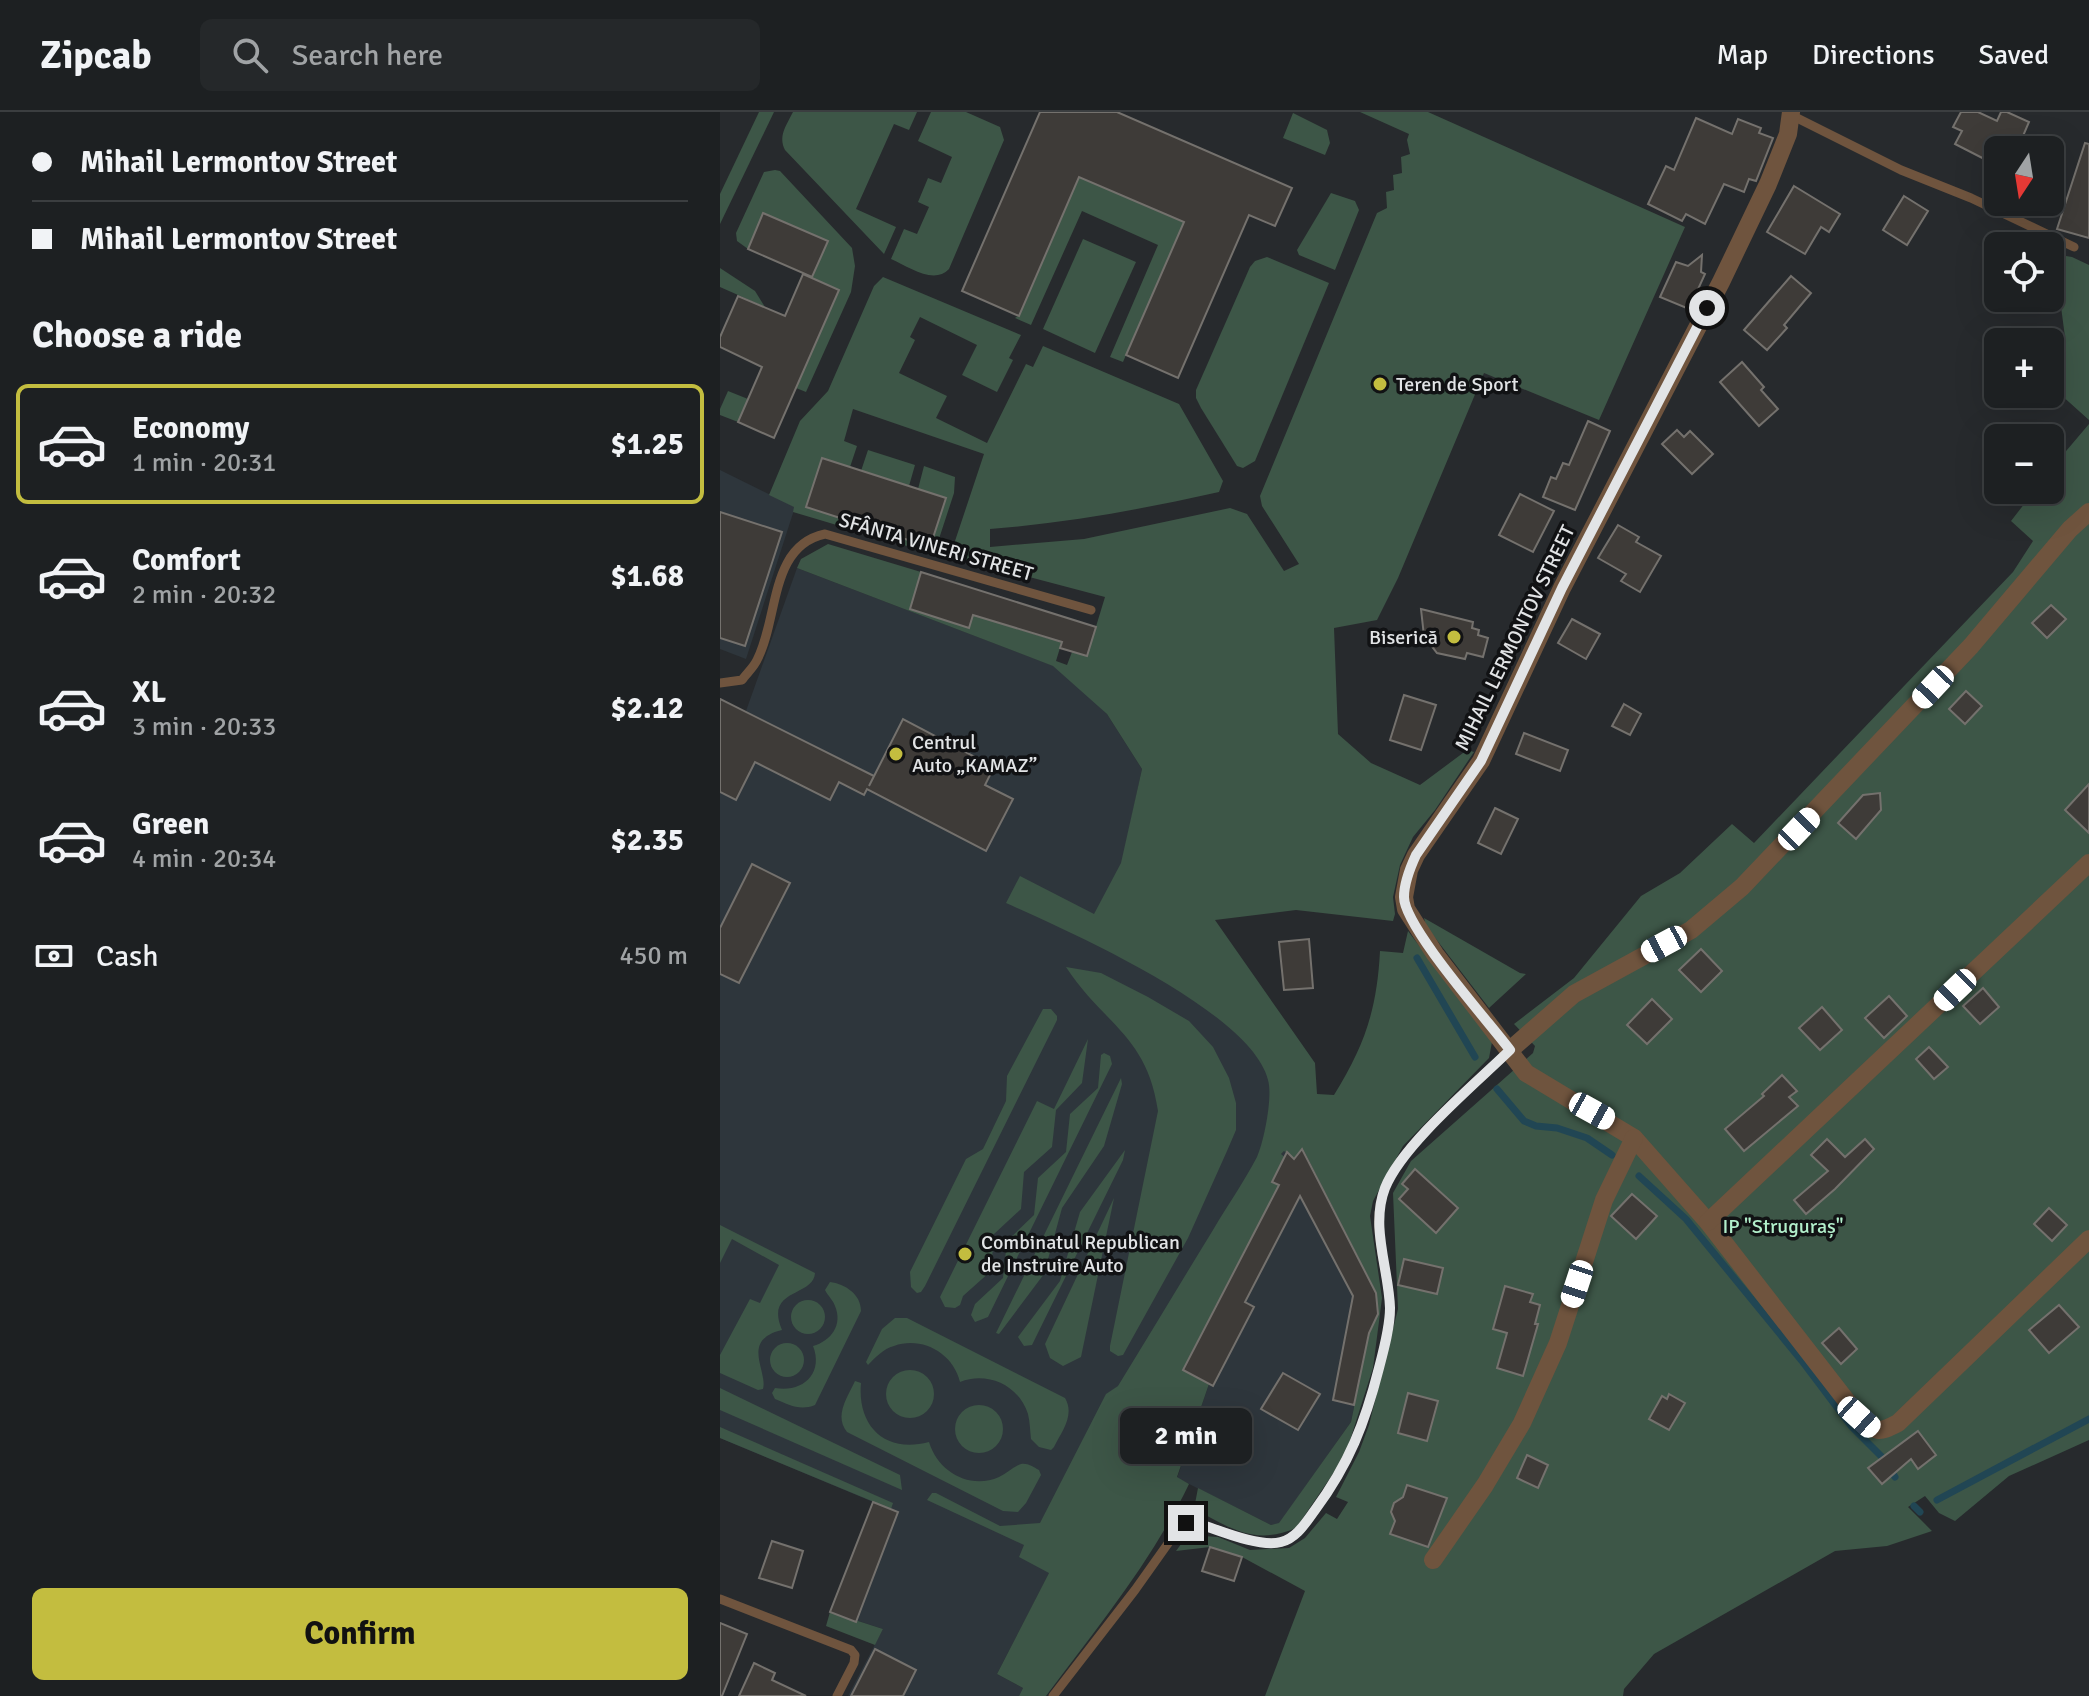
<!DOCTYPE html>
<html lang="en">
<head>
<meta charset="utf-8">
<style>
  :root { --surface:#1d2022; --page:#25282a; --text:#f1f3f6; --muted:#a0a3a5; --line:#3b3e40; --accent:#c3bd3f }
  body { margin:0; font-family:Signika,sans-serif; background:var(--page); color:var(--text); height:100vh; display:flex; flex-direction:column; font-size:30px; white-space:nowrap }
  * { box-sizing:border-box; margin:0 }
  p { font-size:26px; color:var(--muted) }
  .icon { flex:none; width:44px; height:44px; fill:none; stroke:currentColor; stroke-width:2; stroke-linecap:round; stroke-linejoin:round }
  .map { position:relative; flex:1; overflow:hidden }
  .drawer { display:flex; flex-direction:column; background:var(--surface); width:720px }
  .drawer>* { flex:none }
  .top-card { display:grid; align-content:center; height:176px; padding:0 32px; background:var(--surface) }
  .needle { width:52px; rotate:192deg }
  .tools { position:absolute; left:1264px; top:24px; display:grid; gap:16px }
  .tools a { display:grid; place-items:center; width:80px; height:80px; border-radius:12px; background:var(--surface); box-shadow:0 8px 32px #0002,0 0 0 2px var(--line); font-size:40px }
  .end { position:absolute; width:36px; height:36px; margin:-18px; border:10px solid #e2e4e6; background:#111; box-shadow:0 0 0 4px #111 }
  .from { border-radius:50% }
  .bubble { position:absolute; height:56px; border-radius:12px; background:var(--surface); box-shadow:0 8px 32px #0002,0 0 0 2px var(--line); font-size:26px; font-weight:800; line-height:56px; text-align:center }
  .car { position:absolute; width:24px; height:48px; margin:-24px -12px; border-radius:10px; box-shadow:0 0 6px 2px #0007; background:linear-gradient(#fff 24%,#345 0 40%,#fff 0 76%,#345 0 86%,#fff 0) }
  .top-card b { display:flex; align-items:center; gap:28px; height:76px; font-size:30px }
  .top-card b+b { border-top:2px solid var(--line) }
  .top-card i { width:20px; height:20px; background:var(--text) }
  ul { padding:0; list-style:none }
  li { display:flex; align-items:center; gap:24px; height:120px; margin:0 16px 12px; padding:0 16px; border:4px solid transparent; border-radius:12px }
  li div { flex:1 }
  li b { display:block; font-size:30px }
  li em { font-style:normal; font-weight:800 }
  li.on { border-color:var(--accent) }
  li>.icon { width:72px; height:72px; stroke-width:1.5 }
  h2 { padding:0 32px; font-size:36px; line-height:96px }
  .pay { display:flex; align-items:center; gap:20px; height:88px; padding:0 32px; font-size:30px }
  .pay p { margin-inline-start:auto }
  .primary-button { display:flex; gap:16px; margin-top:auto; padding:16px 32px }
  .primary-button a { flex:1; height:92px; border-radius:12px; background:var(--accent); color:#111; font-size:32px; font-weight:800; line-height:92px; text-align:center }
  header { display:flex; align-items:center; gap:48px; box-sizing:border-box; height:112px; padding:0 40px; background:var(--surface); border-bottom:2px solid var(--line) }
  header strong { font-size:38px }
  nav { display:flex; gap:44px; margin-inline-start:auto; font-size:28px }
  .search { width:560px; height:72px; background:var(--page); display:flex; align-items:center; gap:20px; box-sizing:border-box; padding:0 28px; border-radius:12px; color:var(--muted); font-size:30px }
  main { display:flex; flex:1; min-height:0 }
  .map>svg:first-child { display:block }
  .built { fill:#2e363c }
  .green { fill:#3d5647 }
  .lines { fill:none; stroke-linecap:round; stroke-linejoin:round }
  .stream { stroke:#214654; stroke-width:7 }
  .building { fill:#3e3b38; stroke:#74716d; stroke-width:2 }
  .service { stroke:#6f543e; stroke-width:9 }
  .minor { stroke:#6f543e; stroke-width:18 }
  .route { stroke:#e2e4e6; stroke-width:10 }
  .poi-dot { fill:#c3bd3f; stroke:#111214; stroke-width:3 }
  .labels { text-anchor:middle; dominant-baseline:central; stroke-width:7; stroke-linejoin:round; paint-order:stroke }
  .poi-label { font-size:20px; fill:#e2e4e6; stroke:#111214; text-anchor:start }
  .street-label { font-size:20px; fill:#e2e4e6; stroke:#111214 }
  .park-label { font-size:20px; fill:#b2efcb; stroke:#111214 }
</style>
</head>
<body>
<header>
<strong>Zipcab</strong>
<div class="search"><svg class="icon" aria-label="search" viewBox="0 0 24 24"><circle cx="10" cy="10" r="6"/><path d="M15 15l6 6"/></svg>Search here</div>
<nav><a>Map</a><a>Directions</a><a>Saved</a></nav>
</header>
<main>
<section class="drawer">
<div class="top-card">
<b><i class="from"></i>Mihail Lermontov Street</b>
<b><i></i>Mihail Lermontov Street</b>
</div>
<h2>Choose a ride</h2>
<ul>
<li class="on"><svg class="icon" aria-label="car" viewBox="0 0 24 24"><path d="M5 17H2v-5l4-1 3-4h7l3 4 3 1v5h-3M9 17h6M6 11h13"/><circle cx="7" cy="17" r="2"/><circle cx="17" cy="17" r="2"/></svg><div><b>Economy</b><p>1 min · 20:31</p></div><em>$1.25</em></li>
<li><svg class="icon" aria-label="car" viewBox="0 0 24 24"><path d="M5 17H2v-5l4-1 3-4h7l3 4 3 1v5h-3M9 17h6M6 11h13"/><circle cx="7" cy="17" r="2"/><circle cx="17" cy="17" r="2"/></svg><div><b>Comfort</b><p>2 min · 20:32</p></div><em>$1.68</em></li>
<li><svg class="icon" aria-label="car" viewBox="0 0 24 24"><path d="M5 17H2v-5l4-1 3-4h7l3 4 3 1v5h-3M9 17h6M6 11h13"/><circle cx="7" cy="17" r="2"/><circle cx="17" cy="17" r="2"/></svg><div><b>XL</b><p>3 min · 20:33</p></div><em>$2.12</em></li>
<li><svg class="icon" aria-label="car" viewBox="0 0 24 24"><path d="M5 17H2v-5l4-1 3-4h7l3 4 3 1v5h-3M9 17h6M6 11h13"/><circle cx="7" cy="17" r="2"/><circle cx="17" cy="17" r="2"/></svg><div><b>Green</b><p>4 min · 20:34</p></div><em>$2.35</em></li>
</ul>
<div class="pay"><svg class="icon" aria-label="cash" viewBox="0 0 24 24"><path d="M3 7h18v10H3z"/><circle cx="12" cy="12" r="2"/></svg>Cash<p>450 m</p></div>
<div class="primary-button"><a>Confirm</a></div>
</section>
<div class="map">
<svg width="1369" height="1584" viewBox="0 0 1369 1584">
  <rect width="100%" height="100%" fill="#272a2d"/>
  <g class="built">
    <path d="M0,358l75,37 -49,152 -26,-10z"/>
    <path d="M77,456l257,98 39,33 14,15 35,55 -20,94 -28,52 188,146 -14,90 -271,523 26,14 -4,8h-171l35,-67 -53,-17 43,-110 -153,-64v-739l26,12z"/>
    <path d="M582,1037l74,144 2,21 -9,19 -18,89 -72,102 -8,1 -94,-47 32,-94 -26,-14 40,-75 49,-113 9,-28 4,-4z"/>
  </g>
  <g class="green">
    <path d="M39,0h15l-54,112v-30z"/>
    <path d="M73,0h124l-8,18 -15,-6 -38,85 40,18 -12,27 -99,-104c-7,-14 1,-24 8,-38z"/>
    <path d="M211,0h35l34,15 4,13 -55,129c-15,16 -40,-2 -58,-10l13,-30 13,5 12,-27 -11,-5 10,-24 13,5 11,-26 -34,-16z"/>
    <path d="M640,0h68l257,115 -86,193 -115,-47 -86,205 -21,42 -43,8 4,106 33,29 49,22 47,-35 7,2 -39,58 -22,27 -13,28 -7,32 2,17 -2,7 -97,-11 -81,10 100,143 2,31 17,1c31,-50 43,-86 46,-144l23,2 5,-22 84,111 -3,16 -86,88 -30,55 -3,15 12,82 -9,70 -28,88 -49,72c-42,18 -65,0 -102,-19l4,-21 73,37 8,-2 72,-101 18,-89 9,-19 -2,-22 -73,-143 -9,10 -10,-8 -3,3 8,7 -17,21 7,3 -96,185 26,14 -32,93 12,7c-37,77 -92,144 -143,212h-27l4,-8 -26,-14 52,-101 -30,-16 5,-12 -97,-45 5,-7h4l64,33 40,-3 66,-129 12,-8c32,-52 63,-104 95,-156 14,-24 31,-48 44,-73 7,-15 16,-61 11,-77 -17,-69 -200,-149 -262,-177l14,-27 74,38 27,-51 21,-94 -35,-55 -54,-48 -256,-98 4,-9 27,-15 93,28 -11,37 59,18 4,-12 77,24 13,-1 -7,23 11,4 5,-13 15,4 18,-59 -155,-41 34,-102 -131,-45 -9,32 13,5 -7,21 -28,-9 -16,49 123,40 -11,-58 6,-23 31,11 -1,16 -20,61 -141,-42 1,-5 -25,-12 31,-74 28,-30 46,-105 9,-9 138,58 -12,23 4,2 -16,32 -35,-17 15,-30 -57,-28 -10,20 5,3 -16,33 48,23 -11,22 51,25 39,-79 7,3 10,-21 136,58 44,77 -4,11c-76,17 -151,31 -229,37v18l94,-8 146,-31 17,6 37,57 15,-7 -37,-58 -2,-10 117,-283 10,-5 -1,-16 8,-2 -1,-15 9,-2 -1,-16 9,-3 -3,-14 2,-6z"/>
    <path d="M573,1l34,17 3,13 -5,12 -42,-17z"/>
    <path d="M55,58l5,1 72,77 3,18 -4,26 -45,100 -10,-4 43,-98 -27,-12 16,-37 -65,-28 -15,36 -11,-8 -1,-8 28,-61z"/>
    <path d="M359,65l105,45 -61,140 -13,-5 48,-112 -76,-34 -51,114 -16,-7 4,-3z"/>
    <path d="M611,81l24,8 4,9 -24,60 -36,-15 -2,-5z"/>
    <path d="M363,127l53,23 -41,91 -52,-24z"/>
    <path d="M1334,142l18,3 17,8v155l-39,-35v-39l15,-9z"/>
    <path d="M547,145l62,26 -74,178 -12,7 -6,-2 -36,-58 -5,-10v-8l54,-123 5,-6z"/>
    <path d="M0,156l35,23 10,16 -45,-20z"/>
    <path d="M8,279l20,8 -10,23 -18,-7v-6z"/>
    <path d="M1369,312v1016l-80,36 -54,45 -16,-8 -14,-17 -17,11 24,24 -45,15 -52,5 -181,103 -30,35 -1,7h-358l40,-105 -63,-34 -32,-10 -34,4 8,-11 19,-4 15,1 32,13 39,-2 16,-10 21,-25 11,6 11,-17 -12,-5 23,-45 10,-27 29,-116 -5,-116 18,-32 122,-108 2,-7 -21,-22 60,-46 67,-82 39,-23 52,-49 22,19 259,-271 20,-31 -22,-20 24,-31h15v-20z"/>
    <path d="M148,338l47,15 -6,21 -48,-15z"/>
    <path d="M704,806l96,55 6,1 -37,34 -63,-82z"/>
    <path d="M346,855l35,6 47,24 41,24 24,26 16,31 7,25v27l-9,21 -39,87 -65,117 -5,1 -8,-5v-5l48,-235c-11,-76 -55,-87 -92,-144z"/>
    <path d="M323,897h8l6,7v4l-132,266 -4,6 -4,1 -6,-6 -1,-15 56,-113 17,-10 23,-48 1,-25z"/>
    <path d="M368,927l-6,44 -26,27 -4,37 -28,25 -3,37 -27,25 -3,37 -28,25 -3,9 -5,3 -10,-1 -5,-10 97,-196 17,8z"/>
    <path d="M384,941l6,3 2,8 -124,253 -13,5 -4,-7 4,-11 28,-26 4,-37 27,-26 4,-37 28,-26 4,-38 28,-26 3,-33z"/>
    <path d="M401,966l1,6 -18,62 -42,62 -18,66 -45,60 -3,-1z"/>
    <path d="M405,1038l-2,10 -91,185 -8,1 -6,-9 42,-56 20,-69z"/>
    <path d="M394,1086l-33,159 -18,9 -13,-8 -5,-14z"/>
    <path d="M0,1113l95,48c-1,24 -51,15 -33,57 -42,10 -14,41 -19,59l-5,1 -38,-17v-18l30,-56 10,4 19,-38 -47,-26 -12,24z"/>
    <path d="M110,1170c15,2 31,12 31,29l-46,94c-15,6 -26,0 -40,-6l-3,-6 3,-5c27,5 49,-14 38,-42 18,-5 30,-21 22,-40 -2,-6 -7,-10 -10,-16z"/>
    <circle cx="88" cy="1205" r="17"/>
    <path d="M175,1206h12l158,80c10,17 -3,33 -11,49l-3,3 -12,-3 -8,-8c-1,-8 -1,-17 -3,-25 -9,-29 -41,-43 -68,-32 -7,-29 -38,-46 -66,-36 -11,3 -18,11 -26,19l-2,-3 16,-33z"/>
    <circle cx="67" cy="1248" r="17"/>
    <circle cx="190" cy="1282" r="24"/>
    <path d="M135,1269l6,2c-4,43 24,71 68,59 9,30 41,48 70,35 8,-4 15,-11 22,-13 7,-1 12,3 18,6l2,5 -15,28 -8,9 -15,-1 -156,-79c-13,-16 0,-34 8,-51z"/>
    <path d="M0,1276l180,87 2,15 -182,-80z"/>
    <circle cx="259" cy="1317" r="24"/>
    <path d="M0,1315l173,76 -2,6 -171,-71z"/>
    <path d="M110,1500l53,17 -8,16 -49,-19z"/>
  </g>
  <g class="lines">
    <g class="stream">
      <path d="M697,846l58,99"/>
      <path d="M777,977l27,32 12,5 21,2 30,10 25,17"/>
      <path d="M919,1064l47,43 116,142 49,65 31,31 13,20"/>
      <path d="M1217,1388l152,-81"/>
      <path d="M1194,1394l6,6"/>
    </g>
  </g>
  <g class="building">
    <path d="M320,0h77l175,76 -17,38 -26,-11 -71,163 -52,-23 58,-133 -105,-45 -60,139 -57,-25z"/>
    <path d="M1241,0h17l19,9 4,-9h6l22,10 -12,28h-19v16l-43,-22 7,-13 -9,-4z"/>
    <path d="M976,6l36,16 6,-15 23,9 -2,5 14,5 -17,43 -7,-2 -5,13 -20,-8 -19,40 -19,-10 -4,7 -34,-17 18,-38 8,4z"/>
    <path d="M1365,31l4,1v94l-32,-9z"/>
    <path d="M1074,74l46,28 -11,18 -8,-5 -16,27 -38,-22z"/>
    <path d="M1184,84l24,15 -21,34 -24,-15z"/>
    <path d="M43,101l65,28 -16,36 -64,-28z"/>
    <path d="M982,143l-1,17 4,2 -16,35 -29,-12 16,-35 12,4z"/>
    <path d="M83,162l36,16 -65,148 -36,-16 24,-55 -42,-20v-10l18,-41 47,20z"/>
    <path d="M1071,164l20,17 -27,32 3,3 -20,22 -23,-20z"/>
    <path d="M1022,250l22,25 -3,3 17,19 -19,17 -39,-44z"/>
    <path d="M868,309l22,10 -35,79 -32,-13 8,-20 5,2 7,-16 6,2z"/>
    <path d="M957,318l7,7 6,-6 23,23 -21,20 -30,-30z"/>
    <path d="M102,346l124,40 -16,49 -124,-40z"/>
    <path d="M800,382l34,17 -21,41 -34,-17z"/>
    <path d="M0,400l62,20 -37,114 -25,-8z"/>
    <path d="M898,413l21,12 -3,5 25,14 -21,36 -19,-11 5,-7 -28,-16z"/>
    <path d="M201,460l175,55 -9,29 -27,-8 2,-6 -89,-27 -4,13 -59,-19z"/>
    <path d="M1331,493l15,14 -19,19 -15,-15z"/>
    <path d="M701,497l52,13 -1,6 7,2 -1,5 10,3 -5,19 -16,-4 -2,6 -28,-6 -13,-17z"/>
    <path d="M852,507l28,15 -14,25 -28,-16z"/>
    <path d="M1246,579l16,15 -17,18 -16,-15z"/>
    <path d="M684,583l32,10 -15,45 -31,-10z"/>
    <path d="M0,587l154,77 -5,10 34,-67 91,48 -9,18 28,14 -27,52 -119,-62 -3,6 -25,-13 -9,18 -75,-38 -19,38 -16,-8z"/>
    <path d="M904,592l17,10 -11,21 -18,-9z"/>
    <path d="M804,621l44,17 -8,21 -44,-17z"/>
    <path d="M1369,672v49l-24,-23z"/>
    <path d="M1160,681l1,17 -25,29 -18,-16 25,-28z"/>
    <path d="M775,696l23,11 -17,35 -23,-11z"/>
    <path d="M32,752l38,19 -51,100 -19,-9v-46z"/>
    <path d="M589,827l4,49 -29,2 -5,-48z"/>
    <path d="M981,837l21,22 -21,21 -22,-22z"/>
    <path d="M1263,876l16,19 -19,17 -17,-18z"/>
    <path d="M1169,884l18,20 -23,22 -19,-20z"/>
    <path d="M932,887l20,20 -25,25 -20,-19z"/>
    <path d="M1102,895l20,23 -22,20 -21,-22z"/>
    <path d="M1209,935l19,20 -14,12 -18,-20z"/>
    <path d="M1062,963l15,16 -8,6 9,9 -54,45 -19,-22 39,-33 -2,-2z"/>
    <path d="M1107,1027l18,18 20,-18 9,10 -39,40 -29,25 -12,-14 34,-29 -17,-16z"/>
    <path d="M582,1037l74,144 2,21 -9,19 -15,72 -21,-5 20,-104 -53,-100 -55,106 9,5 -41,79 -30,-16 96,-185 -7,-3 15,-30 7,7z"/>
    <path d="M695,1057l43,39 -22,25 -37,-34 9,-10 -6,-5z"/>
    <path d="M912,1082l25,22 -21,23 -25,-23z"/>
    <path d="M1329,1096l18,17 -15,16 -18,-17z"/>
    <path d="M684,1147l39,9 -6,26 -39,-9z"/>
    <path d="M785,1174l28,8 -3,8 10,3 -5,19h3l-15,52 -26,-8 10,-35 -14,-4z"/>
    <path d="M1339,1193l20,22 -30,26 -20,-23z"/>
    <path d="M1119,1216l18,21 -16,15 -19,-21z"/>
    <path d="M563,1261l37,21 -22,36 -37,-21z"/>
    <path d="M688,1281l30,8 -11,40 -29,-8z"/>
    <path d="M949,1282l16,9 -16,27 -20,-11 13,-23 5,3z"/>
    <path d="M1198,1319l18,24 -18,14 -7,-10 -29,25 -14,-16z"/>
    <path d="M807,1343l21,10 -10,23 -21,-10z"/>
    <path d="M687,1373l40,13 -19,49 -38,-13 5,-13 -4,-9 3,-9 9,-6z"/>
    <path d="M153,1390l25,10 -42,110 -26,-10z"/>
    <path d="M52,1429l31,10 -11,37 -33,-10z"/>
    <path d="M490,1435l32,10 -8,24 -32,-10z"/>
    <path d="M0,1511l27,11 -25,62h-2z"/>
    <path d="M155,1537l41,21 -13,26h-52z"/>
    <path d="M34,1551l21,10 -3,7 34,16h-67z"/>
  </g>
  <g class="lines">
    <g class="service">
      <path d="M1073,4l108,54 70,28 103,49"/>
      <path d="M0,571l22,-3c4,-6 12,-13 15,-20 22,-42 12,-114 68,-126l266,76"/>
      <path d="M0,1487l131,51 4,5 -1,8 -17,33"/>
      <path d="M333,1584l82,-106 44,-62 7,-5 8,-1c23,7 64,26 87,20 16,-4 25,-20 34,-32 34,-47 50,-87 64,-142 5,-19 11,-41 11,-60 -1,-39 -21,-81 -5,-120 17,-44 90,-104 125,-138"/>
    </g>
    <g class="minor">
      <path d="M1071,0l-3,22 -20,50 -47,98 -159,306 -81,173 -65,94 -7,15 -5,27 2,12 29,45 91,119 108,65 74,84 151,195c17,15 18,17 39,6l191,-184"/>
      <path d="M790,938l64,-56 117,-64 51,-43 229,-241 99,-117 19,-17"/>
      <path d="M988,1110l381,-359"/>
      <path d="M713,1448l52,-75 37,-62 36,-80 46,-143 30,-62"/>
    </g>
  </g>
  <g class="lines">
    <path class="route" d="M466,1411l8,-1c22,7 65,26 87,20 16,-4 25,-20 34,-32 34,-46 50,-87 64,-142 5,-19 11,-41 11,-60 -1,-39 -20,-81 -5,-120 17,-43 90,-104 125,-138 -21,-28 -106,-123 -106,-153 0,-14 6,-29 12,-42l65,-94 81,-173 145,-280"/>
  </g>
  <g class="poi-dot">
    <circle cx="660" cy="272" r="8"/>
    <circle cx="734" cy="525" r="8"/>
    <circle cx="176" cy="642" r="8"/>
    <circle cx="245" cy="1142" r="8"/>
  </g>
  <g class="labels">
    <g class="poi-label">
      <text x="676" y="272">Teren de Sport</text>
      <text x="718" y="525" text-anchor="end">Biserică</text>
      <text x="192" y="630">Centrul<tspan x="192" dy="23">Auto „KAMAZ”</tspan></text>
      <text x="261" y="1130">Combinatul Republican<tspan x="261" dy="23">de Instruire Auto</tspan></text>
    </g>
    <g class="street-label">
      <text transform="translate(216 435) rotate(16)">SFÂNTA VINERI STREET</text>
      <text transform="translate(795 526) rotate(-64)">MIHAIL LERMONTOV STREET</text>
    </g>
    <g class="park-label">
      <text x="1063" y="1114">IP "Struguraș"</text>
    </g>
  </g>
</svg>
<div class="tools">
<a><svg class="needle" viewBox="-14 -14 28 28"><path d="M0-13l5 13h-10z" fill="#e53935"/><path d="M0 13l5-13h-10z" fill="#a0a3a5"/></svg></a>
<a><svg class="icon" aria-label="locate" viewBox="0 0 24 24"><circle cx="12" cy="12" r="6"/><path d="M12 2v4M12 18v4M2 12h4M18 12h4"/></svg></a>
<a>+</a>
<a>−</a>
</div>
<i class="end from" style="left:987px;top:196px"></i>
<i class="end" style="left:466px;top:1411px"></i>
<div class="bubble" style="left:400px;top:1296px;width:132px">2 min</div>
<i class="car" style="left:1213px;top:575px;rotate:223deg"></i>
<i class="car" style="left:1079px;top:717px;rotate:44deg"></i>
<i class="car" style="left:944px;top:832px;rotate:242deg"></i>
<i class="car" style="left:1235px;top:878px;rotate:226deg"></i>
<i class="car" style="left:872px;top:999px;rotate:119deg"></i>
<i class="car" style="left:857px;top:1172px;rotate:198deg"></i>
<i class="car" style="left:1139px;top:1305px;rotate:132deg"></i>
</div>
</main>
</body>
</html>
